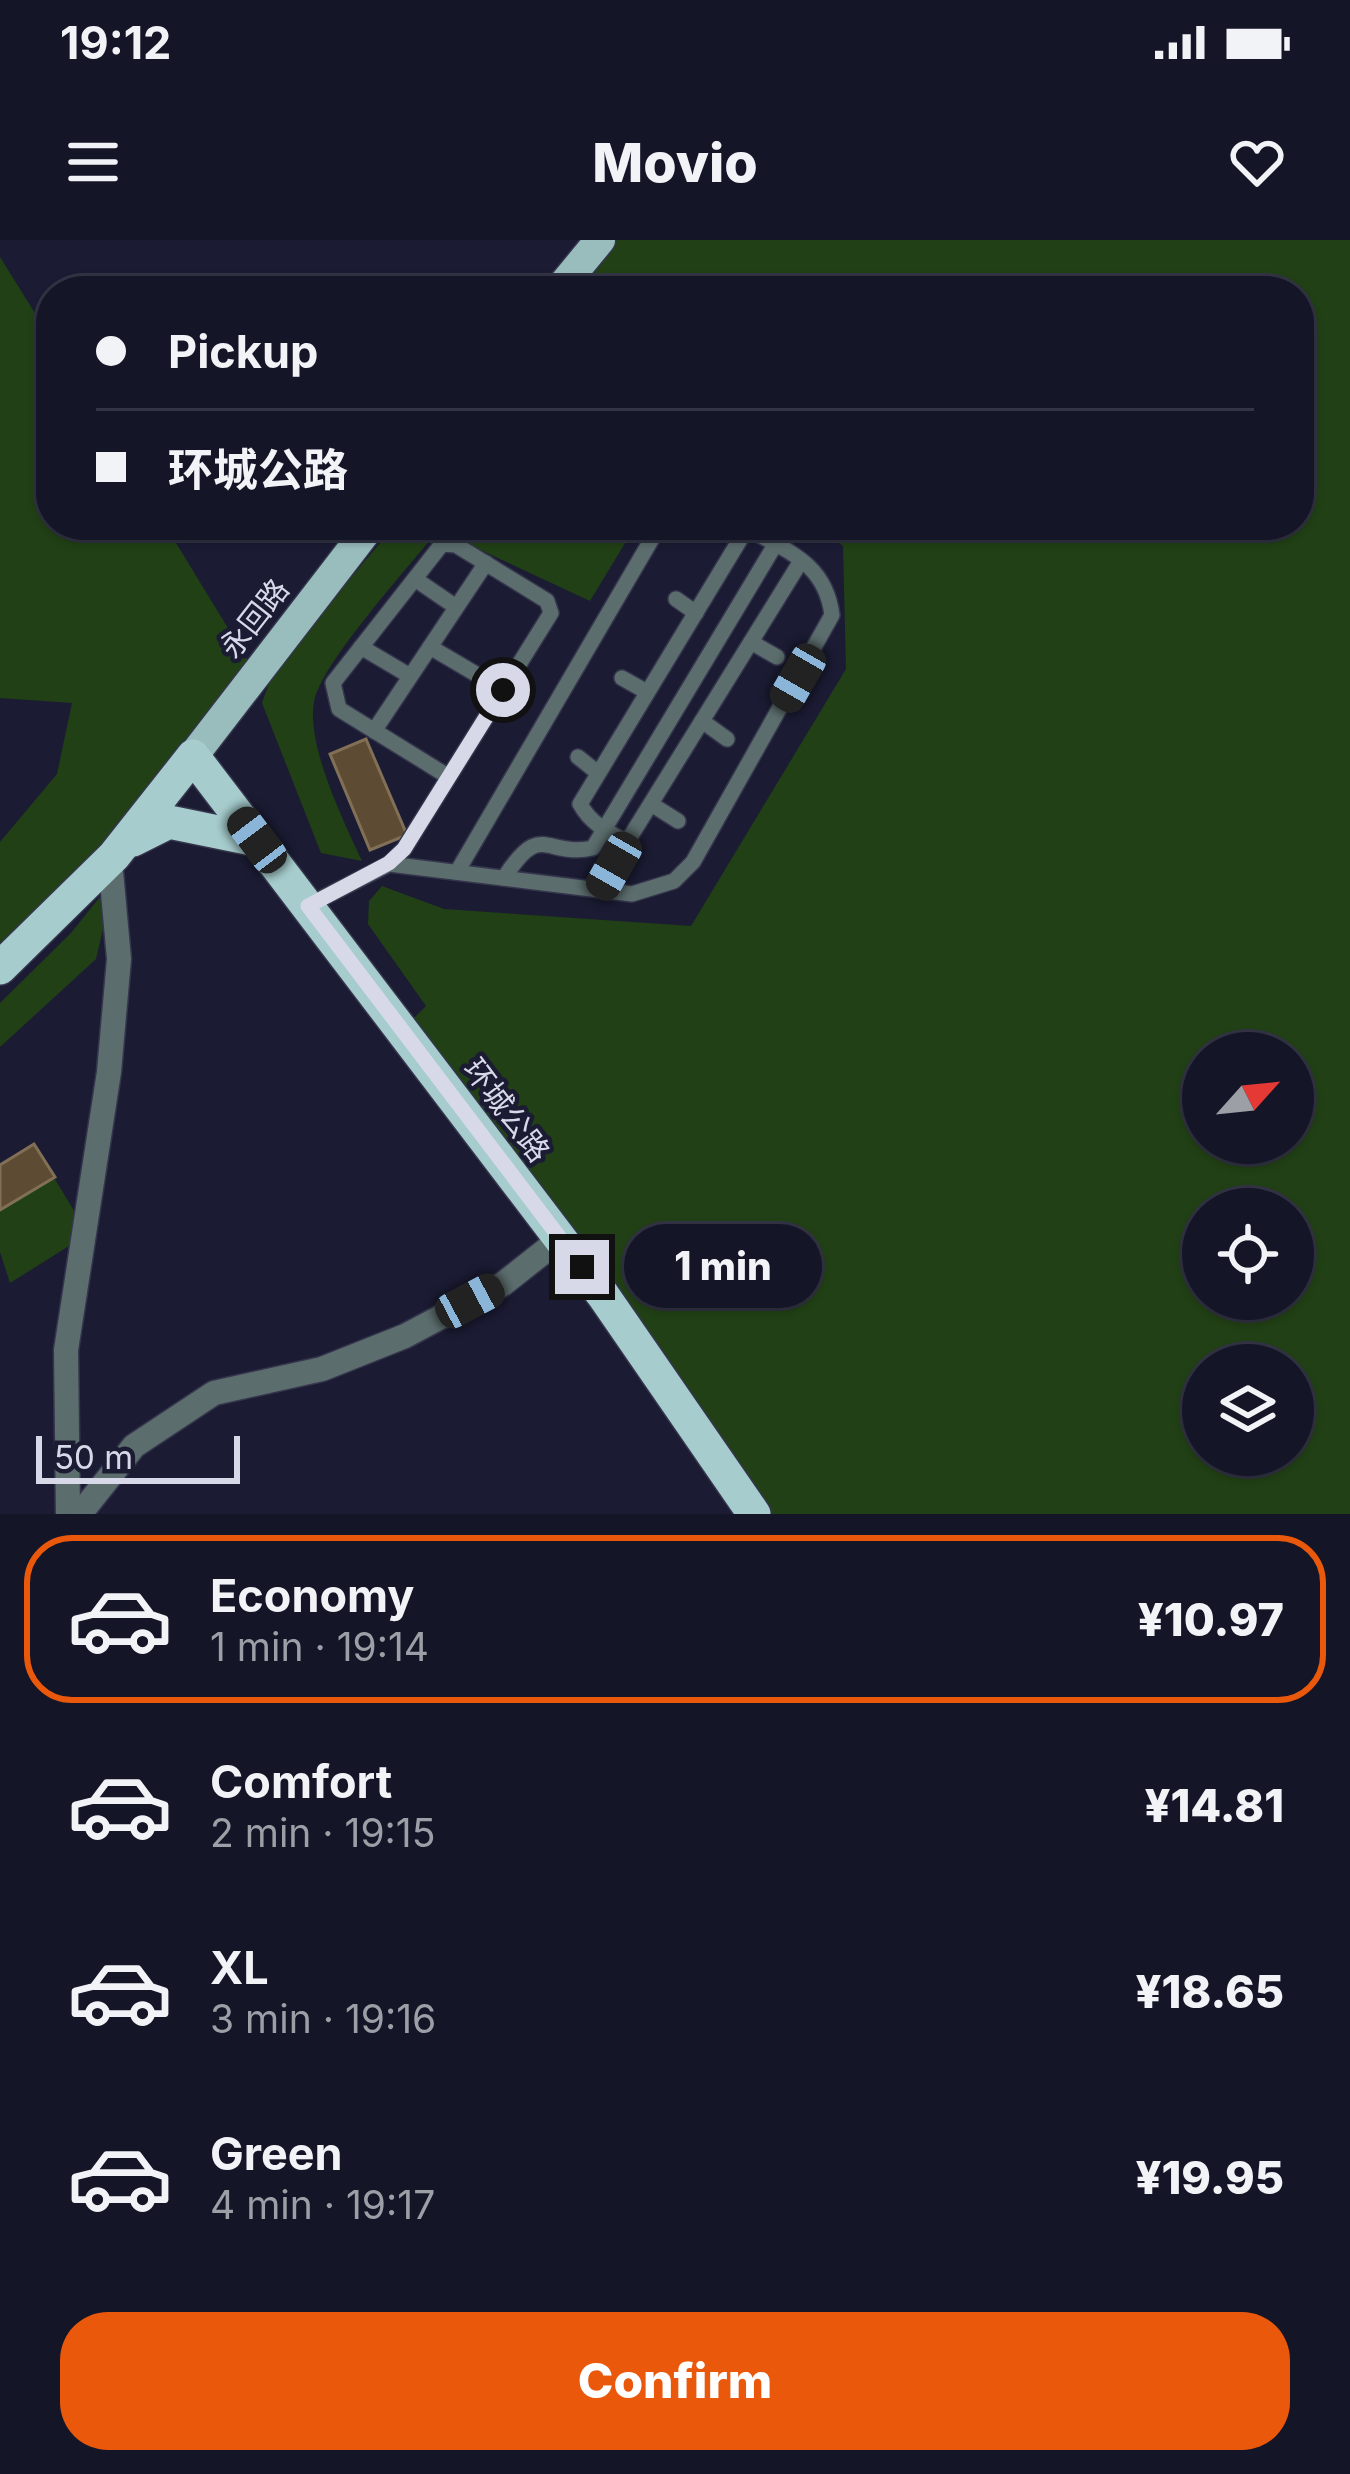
<!DOCTYPE html>
<html lang="en">
<head>
<meta charset="utf-8">
<style>
  :root { --surface:#141527; --page:#1d1e2f; --text:#f1f3f6; --muted:#9d9fa7; --line:#333444; --accent:#ea580c }
  body { margin:0; font-family:Inter,"Noto Sans SC",sans-serif; background:var(--page); color:var(--text); height:100vh; display:flex; flex-direction:column; font-size:45px; white-space:nowrap }
  * { box-sizing:border-box; margin:0 }
  p { font-size:39px; color:var(--muted) }
  .icon { flex:none; width:66px; height:66px; fill:none; stroke:currentColor; stroke-width:2; stroke-linecap:round; stroke-linejoin:round }
  .map { position:relative; height:1274px; overflow:hidden }
  .side { display:flex; flex-direction:column; background:var(--surface); flex:1 }
  .side>* { flex:none }
  .top-card { position:absolute; left:36px; top:36px; width:1278px; height:264px; border-radius:48px; box-shadow:0 3px 9px #0004,0 0 0 3px var(--line); display:grid; align-content:center; height:264px; padding:0 60px; background:var(--surface) }
  .needle { width:78px; rotate:63deg }
  .tools { position:absolute; left:1182px; top:792px; display:grid; gap:24px }
  .tools a { display:grid; place-items:center; width:132px; height:132px; border-radius:50%; background:var(--surface); box-shadow:0 3px 9px #0004,0 0 0 3px var(--line); font-size:60px }
  .scale { position:absolute; left:36px; bottom:30px; width:204px; box-sizing:border-box; padding-left:12px; border:6px solid #d7d9e9; border-top:0; font-size:33px; line-height:42px; white-space:nowrap; color:#d7d9e9; -webkit-text-stroke:9px #1b1c34; paint-order:stroke }
  .end { position:absolute; width:54px; height:54px; margin:-27px; border:15px solid #d7d9e9; background:#111; box-shadow:0 0 0 6px #111 }
  .from { border-radius:50% }
  .bubble { position:absolute; height:84px; border-radius:42px; background:var(--surface); box-shadow:0 3px 9px #0004,0 0 0 3px var(--line); font-size:39px; font-weight:800; line-height:84px; text-align:center }
  .car { position:absolute; width:36px; height:72px; margin:-36px -18px; border-radius:15px; box-shadow:0 0 9px 3px #0007; background:linear-gradient(#222 24%,#8ab4d8 0 40%,#222 0 76%,#8ab4d8 0 86%,#222 0) }
  .top-card b { display:flex; align-items:center; gap:42px; height:114px; font-size:45px }
  .top-card b+b { border-top:3px solid var(--line) }
  .top-card i { width:30px; height:30px; background:var(--text) }
  ul { padding:21px 0 0; list-style:none }
  li { display:flex; align-items:center; gap:36px; height:168px; margin:0 24px 18px; padding:0 36px; border:6px solid transparent; border-radius:48px }
  li div { flex:1 }
  li b { display:block; font-size:45px }
  li em { font-style:normal; font-weight:800 }
  li.selected { border-color:var(--accent) }
  li>.icon { width:108px; height:108px; stroke-width:1.5 }
  .action { display:flex; gap:24px; margin-top:auto; padding:24px 60px }
  .action a { flex:1; height:138px; border-radius:48px; background:var(--accent); color:#fff; font-size:48px; font-weight:800; line-height:138px; text-align:center }
  .status { display:flex; justify-content:space-between; align-items:center; height:84px; padding:0 60px; background:var(--surface); direction:ltr }
  .status svg { height:33px; fill:currentColor }
  header { display:flex; justify-content:space-between; align-items:center; height:156px; padding:0 60px; background:var(--surface); font-size:54px; font-weight:800 }
  .map>svg:first-child { display:block }
  .green { fill:#214015; fill-rule:evenodd }
  .building { fill:#5d4c33; stroke:#827056; stroke-width:3 }
  .lines { fill:none; stroke-linecap:round; stroke-linejoin:round }
  .service-casing { stroke:#35364d; stroke-width:18 }
  .minor-casing { stroke:#35364d; stroke-width:27 }
  .primary-casing { stroke:#35364d; stroke-width:33 }
  .trunk-casing { stroke:#35364d; stroke-width:36 }
  .service { stroke:#5c6d6d; stroke-width:15 }
  .minor { stroke:#5c6d6d; stroke-width:24 }
  .primary { stroke:#99bcbd; stroke-width:30 }
  .trunk { stroke:#a6cccd; stroke-width:33 }
  .route { stroke:#d7d9e9; stroke-width:15 }
  .labels { text-anchor:middle; dominant-baseline:central; stroke-width:9; stroke-linejoin:round; paint-order:stroke }
  .street-label { font-size:30px; fill:#d7d9e9; stroke:#1b1c34 }
</style>
</head>
<body>
<div class="status"><b>19:12</b><svg viewBox="0 0 49 12"><path d="M0 12V9h3v3zM5 12V6h3v6zM10 12V3h3v9zM15 12V0h3v12zM26 1h20v11H26zM47 4h2v5h-2z"/></svg></div>
<header><svg class="icon" aria-label="menu" viewBox="0 0 24 24"><path d="M4 6h16M4 12h16M4 18h16"/></svg>Movio<svg class="icon" aria-label="heart" viewBox="0 0 24 24"><path d="M12 20l-8-8c-3-5 5-10 8-4 3-6 11-1 8 4z"/></svg></header>
<div class="map">
<svg width="1350" height="1274" viewBox="0 0 1350 1274">
  <rect width="100%" height="100%" fill="#1b1c34"/>
  <g class="green">
    <path d="M600,0h750v1274h-596l-352,-484 24,-24 -58,-82 1,-23 13,-15 62,23 247,17 155,-257 -3,-123 -26,-21h482v-234h-741zM1203,813h90v90h-90zM1203,969h90v90h-90zM1203,1125h90v90h-90z"/>
    <path d="M0,17l51,82v186h114l91,149 -256,294v-126l57,-68 15,-71 -72,-5z"/>
    <path d="M395,285h170l16,4 3,-4h52l-46,76 -152,-71c-28,36 -117,133 -124,172 -8,43 30,120 48,159l-41,-8 -59,-150 11,-32z"/>
    <path d="M99,658l10,5 -13,56 -96,88v-44l71,-70z"/>
    <path d="M53,936l35,58 -78,49 -10,-31v-42z"/>
  </g>
  <g class="building">
    <path d="M366,499l41,96 -37,15 -40,-96z"/>
    <path d="M34,904l21,33 -55,33v-45z"/>
  </g>
  <g class="lines">
    <g class="service-casing">
      <g id="service">
        <path d="M747,288l-167,276c11,20 28,28 47,38l174,-281"/>
        <path d="M415,339l41,28"/>
        <path d="M676,359l20,14"/>
        <path d="M751,402l26,15"/>
        <path d="M361,407l49,29"/>
        <path d="M430,407l73,43"/>
        <path d="M622,438l25,14"/>
        <path d="M702,481l25,18"/>
        <path d="M374,491l112,-168"/>
        <path d="M578,517l20,16"/>
        <path d="M651,564l27,17"/>
        <path d="M389,624l243,30 42,-13 19,-19 139,-247c-7,-54 -47,-64 -90,-90"/>
        <path d="M457,632l203,-347"/>
        <path d="M504,638c38,-59 40,-20 89,-30l182,-303"/>
        <path d="M600,650l27,-48"/>
        <path d="M307,666l82,-42 15,-15 147,-236 -4,-12 -91,-56 -14,-1 -109,139 6,26 110,68"/>
      </g>
    </g>
    <g class="minor-casing">
      <g id="minor">
        <path d="M68,1274l-2,-164 43,-278 10,-113 -9,-99"/>
        <path d="M80,1274l54,-68 80,-53 108,-24 83,-33 98,-52 57,-45"/>
      </g>
    </g>
    <g class="primary-casing">
      <g id="primary">
        <path d="M558,51l42,-51"/>
        <path d="M193,516l178,-231"/>
      </g>
    </g>
    <g class="trunk-casing">
      <g id="trunk">
        <path d="M133,600l36,-18 88,18"/>
        <path d="M0,728l114,-112 79,-100 410,539 151,219"/>
      </g>
    </g>
    <use href="#service" class="service"/>
    <use href="#minor" class="minor"/>
    <use href="#primary" class="primary"/>
    <use href="#trunk" class="trunk"/>
  </g>
  <g class="lines">
    <path class="route" d="M503,450l-99,159 -15,14 -81,43 274,361"/>
  </g>
  <g class="labels">
    <g class="street-label">
      <text transform="translate(254 378) rotate(-52)">永回路</text>
      <text transform="translate(507 870) rotate(53)">环城公路</text>
    </g>
  </g>
</svg>
<div class="tools">
<a><svg class="needle" viewBox="-14 -14 28 28"><path d="M0-13l5 13h-10z" fill="#e53935"/><path d="M0 13l5-13h-10z" fill="#9d9fa7"/></svg></a>
<a><svg class="icon" aria-label="locate" viewBox="0 0 24 24"><circle cx="12" cy="12" r="6"/><path d="M12 2v4M12 18v4M2 12h4M18 12h4"/></svg></a>
<a><svg class="icon" aria-label="layers" viewBox="0 0 24 24"><path d="M12 4l9 5-9 5-9-5zM3 14l9 5 9-5"/></svg></a>
</div>
<div class="scale">50 m</div>
<i class="end from" style="left:503px;top:450px"></i>
<i class="end" style="left:582px;top:1027px"></i>
<div class="bubble" style="left:624px;top:984px;width:198px">1 min</div>
<i class="car" style="left:798px;top:438px;rotate:210deg"></i>
<i class="car" style="left:257px;top:600px;rotate:323deg"></i>
<i class="car" style="left:614px;top:626px;rotate:210deg"></i>
<i class="car" style="left:470px;top:1061px;rotate:62deg"></i>
<div class="top-card">
<b><i class="from"></i>Pickup</b>
<b><i></i>环城公路</b>
</div>
</div>
<section class="side">
<ul>
<li class="selected"><svg class="icon" aria-label="car" viewBox="0 0 24 24"><path d="M5 17H2v-5l4-1 3-4h7l3 4 3 1v5h-3M9 17h6M6 11h13"/><circle cx="7" cy="17" r="2"/><circle cx="17" cy="17" r="2"/></svg><div><b>Economy</b><p>1 min · 19:14</p></div><em>¥10.97</em></li>
<li><svg class="icon" aria-label="car" viewBox="0 0 24 24"><path d="M5 17H2v-5l4-1 3-4h7l3 4 3 1v5h-3M9 17h6M6 11h13"/><circle cx="7" cy="17" r="2"/><circle cx="17" cy="17" r="2"/></svg><div><b>Comfort</b><p>2 min · 19:15</p></div><em>¥14.81</em></li>
<li><svg class="icon" aria-label="car" viewBox="0 0 24 24"><path d="M5 17H2v-5l4-1 3-4h7l3 4 3 1v5h-3M9 17h6M6 11h13"/><circle cx="7" cy="17" r="2"/><circle cx="17" cy="17" r="2"/></svg><div><b>XL</b><p>3 min · 19:16</p></div><em>¥18.65</em></li>
<li><svg class="icon" aria-label="car" viewBox="0 0 24 24"><path d="M5 17H2v-5l4-1 3-4h7l3 4 3 1v5h-3M9 17h6M6 11h13"/><circle cx="7" cy="17" r="2"/><circle cx="17" cy="17" r="2"/></svg><div><b>Green</b><p>4 min · 19:17</p></div><em>¥19.95</em></li>
</ul>
<div class="action"><a>Confirm</a></div>
</section>
</body>
</html>
